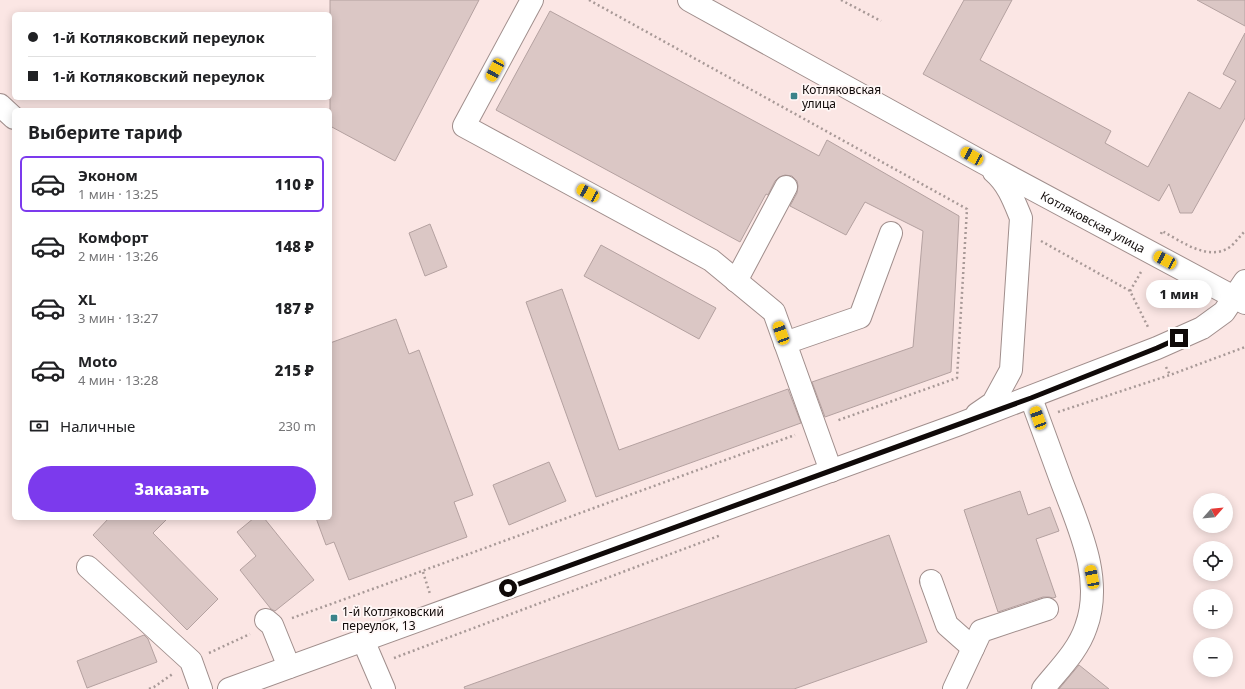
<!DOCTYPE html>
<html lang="ru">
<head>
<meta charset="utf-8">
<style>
  :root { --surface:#fff; --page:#f6f6f6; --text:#202124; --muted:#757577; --line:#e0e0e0; --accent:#7c3aed }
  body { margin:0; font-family:"Noto Sans",sans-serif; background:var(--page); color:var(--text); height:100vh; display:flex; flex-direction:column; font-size:15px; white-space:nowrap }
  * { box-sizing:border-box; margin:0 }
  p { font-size:13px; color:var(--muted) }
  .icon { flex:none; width:22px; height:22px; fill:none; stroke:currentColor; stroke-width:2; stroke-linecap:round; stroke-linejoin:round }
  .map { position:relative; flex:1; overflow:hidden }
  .panel { position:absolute; left:12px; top:108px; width:320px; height:412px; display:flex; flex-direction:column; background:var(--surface); border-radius:6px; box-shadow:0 2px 10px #0003 }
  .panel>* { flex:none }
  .hud { position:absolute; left:12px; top:12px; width:320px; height:88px; border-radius:6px; box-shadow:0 2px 10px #0003; display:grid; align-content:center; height:88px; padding:0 16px; background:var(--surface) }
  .needle { width:26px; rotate:63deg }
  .tools { position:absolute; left:1193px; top:493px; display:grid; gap:8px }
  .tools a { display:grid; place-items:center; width:40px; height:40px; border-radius:50%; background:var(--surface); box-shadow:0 2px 10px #0003; font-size:20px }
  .end { position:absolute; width:18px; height:18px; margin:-9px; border:5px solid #100a09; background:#fff; box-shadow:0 0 0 2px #fff }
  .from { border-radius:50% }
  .bubble { position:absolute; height:28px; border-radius:14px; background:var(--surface); box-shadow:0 2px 10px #0003; font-size:13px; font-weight:800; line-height:28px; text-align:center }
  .car { position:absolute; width:12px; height:24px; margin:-12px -6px; border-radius:5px; box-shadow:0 0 3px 1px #0007; background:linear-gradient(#f5c518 24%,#345 0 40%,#f5c518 0 76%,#345 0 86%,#f5c518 0) }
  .hud b { display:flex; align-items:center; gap:14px; height:38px; font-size:15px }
  .hud b+b { border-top:1px solid var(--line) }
  .hud i { width:10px; height:10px; background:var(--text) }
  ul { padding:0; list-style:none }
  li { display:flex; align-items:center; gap:12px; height:56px; margin:0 8px 6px; padding:0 8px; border:2px solid transparent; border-radius:6px }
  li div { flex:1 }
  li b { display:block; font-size:15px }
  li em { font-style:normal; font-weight:800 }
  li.current { border-color:var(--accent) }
  li>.icon { width:36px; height:36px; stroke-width:1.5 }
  h2 { padding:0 16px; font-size:18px; line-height:48px }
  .pay { display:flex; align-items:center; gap:10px; height:44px; padding:0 16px; font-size:15px }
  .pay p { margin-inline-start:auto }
  .action { display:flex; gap:8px; margin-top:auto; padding:8px 16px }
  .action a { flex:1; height:46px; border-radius:24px; background:var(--accent); color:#fff; font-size:16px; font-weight:800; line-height:46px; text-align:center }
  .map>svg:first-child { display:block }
  .building { fill:#dbc7c5; stroke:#b4a1a0 }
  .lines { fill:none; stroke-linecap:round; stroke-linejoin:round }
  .minor-casing { stroke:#a08e8c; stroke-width:24 }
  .path { stroke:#a89997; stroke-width:2.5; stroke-dasharray:2 3; stroke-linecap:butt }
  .minor { stroke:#fff; stroke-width:22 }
  .route { stroke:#100a09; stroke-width:5 }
  .poi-dot { fill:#3b838a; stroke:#fff7f6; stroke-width:1.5 }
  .labels { text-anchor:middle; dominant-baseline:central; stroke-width:3.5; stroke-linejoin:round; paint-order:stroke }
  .poi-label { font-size:12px; fill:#100a09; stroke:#fff7f6; text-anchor:start }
  .street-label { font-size:12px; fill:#100a09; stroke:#fff7f6 }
</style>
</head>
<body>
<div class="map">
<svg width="1245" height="689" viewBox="0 0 1245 689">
  <rect width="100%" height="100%" fill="#fbe6e4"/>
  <g class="building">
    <path d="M330,0h149l-84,161 -65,-35z"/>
    <path d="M964,0h48l-32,60 131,71 -6,12 43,24 41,-75 31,17 16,-28 -13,-7 22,-41v85l-53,95h-12l-11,-29 -10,17 -236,-127z"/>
    <path d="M1197,0h48v26z"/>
    <path d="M550,11l269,145 8,-16 132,76 -8,156 -126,45 -13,-35 101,-35 10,-116 -58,-29 -19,33 -56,-29 7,-13 1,-7 -1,-5 -5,-5 -7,-1 -6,2 -4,4 -7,14 -2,-1 -26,48 -244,-132z"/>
    <path d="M430,224l17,43 -22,9 -16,-43z"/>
    <path d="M601,245l115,63 -17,31 -115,-63z"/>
    <path d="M562,289l57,161 169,-61 13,34 -205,74 -70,-195z"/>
    <path d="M396,319l13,35 10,-4 54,145 -19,7 13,35 -118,43 -15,-38 -8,3 -10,-27h14v-175z"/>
    <path d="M549,462l17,39 -57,24 -16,-40z"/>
    <path d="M1020,491l8,24 22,-8 9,24 -23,8 20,58 -3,1 -4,-1h-6l-45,15 -34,-102z"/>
    <path d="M109,518h59l-15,15 65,66 -31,31 -94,-95z"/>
    <path d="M254,518h10l50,62 -39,31 -4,-2 -31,-39 16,-14 -19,-24z"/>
    <path d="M889,535l38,107 -133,47h-329l-1,-2z"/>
    <path d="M144,635l4,4 9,23 -70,26 -10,-27z"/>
    <path d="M1079,665l30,24h-50z"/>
  </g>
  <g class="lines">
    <g class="minor-casing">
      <g id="minor">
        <path d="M532,0l-68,126 247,134 63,52 57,159"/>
        <path id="s1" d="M689,0l295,163 261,140"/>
        <path d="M0,105l14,13"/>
        <path d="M736,281l50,-94"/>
        <path d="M785,343l75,-26 31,-84"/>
        <path d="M1031,398c10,27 20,55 30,82 17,46 43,98 25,147 -8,24 -27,42 -43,62"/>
        <path d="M977,414l16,-11 18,-33 10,-152c-7,-17 -13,-34 -27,-46"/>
        <path d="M88,567l103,94 10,28"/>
        <path d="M931,581l16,44 26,23"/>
        <path d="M266,620l6,5 17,42"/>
        <path d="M363,640l21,49"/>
        <path d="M229,689l728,-264 200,-77 45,-20 22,-16 21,-31"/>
        <path d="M954,689l27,-58 66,-22"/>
      </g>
    </g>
    <g class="path">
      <path d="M589,0l378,209 -10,169 -121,43"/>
      <path d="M841,0l40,21"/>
      <path d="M1161,234l1,-3c19,10 46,31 68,16 5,-4 10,-11 15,-16"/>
      <path d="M1041,241l89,50 19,38"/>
      <path d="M1130,291l11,-19"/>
      <path d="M1166,367l4,8"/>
      <path d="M1058,412l112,-37 75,-28"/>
      <path d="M423,572l7,22"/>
      <path d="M292,618c168,-60 335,-123 503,-183"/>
      <path d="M209,653l41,-19"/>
      <path d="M394,658l327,-123"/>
      <path d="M149,689l5,-2 20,-14"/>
    </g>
    <use href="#minor" class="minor"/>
  </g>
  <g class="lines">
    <path class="route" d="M508,588l523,-190 126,-50 22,-10"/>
  </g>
  <g class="poi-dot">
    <rect x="790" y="92" width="8" height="8" rx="2"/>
    <rect x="330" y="614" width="8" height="8" rx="2"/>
  </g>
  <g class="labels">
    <g class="poi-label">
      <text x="802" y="89">Котляковская<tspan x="802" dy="14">улица</tspan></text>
      <text x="342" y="611">1-й Котляковский<tspan x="342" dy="14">переулок, 13</tspan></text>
    </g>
    <g class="street-label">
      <text stroke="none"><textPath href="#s1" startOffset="461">Котляковская улица</textPath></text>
    </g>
  </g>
</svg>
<div class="tools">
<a><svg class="needle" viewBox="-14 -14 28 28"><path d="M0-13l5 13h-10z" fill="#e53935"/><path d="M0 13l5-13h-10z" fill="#757577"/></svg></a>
<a><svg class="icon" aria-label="locate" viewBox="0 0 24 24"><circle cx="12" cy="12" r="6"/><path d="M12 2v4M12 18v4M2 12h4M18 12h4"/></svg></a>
<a>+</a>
<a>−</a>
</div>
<i class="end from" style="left:508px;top:588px"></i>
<i class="end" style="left:1179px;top:338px"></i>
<div class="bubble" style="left:1146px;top:280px;width:66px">1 мин</div>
<i class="car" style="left:495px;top:70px;rotate:208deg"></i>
<i class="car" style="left:972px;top:156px;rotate:299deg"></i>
<i class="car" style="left:588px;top:193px;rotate:298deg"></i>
<i class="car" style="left:1165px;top:260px;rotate:298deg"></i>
<i class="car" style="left:781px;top:333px;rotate:340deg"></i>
<i class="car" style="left:1038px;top:418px;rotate:340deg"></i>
<i class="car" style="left:1092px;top:577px;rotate:349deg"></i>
<div class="hud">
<b><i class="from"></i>1-й Котляковский переулок</b>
<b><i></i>1-й Котляковский переулок</b>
</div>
<section class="panel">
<h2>Выберите тариф</h2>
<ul>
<li class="current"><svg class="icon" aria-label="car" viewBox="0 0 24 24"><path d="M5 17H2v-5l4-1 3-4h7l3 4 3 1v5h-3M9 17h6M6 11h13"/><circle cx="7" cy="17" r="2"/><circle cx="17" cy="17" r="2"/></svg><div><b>Эконом</b><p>1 мин · 13:25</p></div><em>110 ₽</em></li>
<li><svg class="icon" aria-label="car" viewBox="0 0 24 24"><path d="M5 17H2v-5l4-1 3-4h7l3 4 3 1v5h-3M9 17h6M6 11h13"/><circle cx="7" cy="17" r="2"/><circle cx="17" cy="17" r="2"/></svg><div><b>Комфорт</b><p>2 мин · 13:26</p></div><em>148 ₽</em></li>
<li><svg class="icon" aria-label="car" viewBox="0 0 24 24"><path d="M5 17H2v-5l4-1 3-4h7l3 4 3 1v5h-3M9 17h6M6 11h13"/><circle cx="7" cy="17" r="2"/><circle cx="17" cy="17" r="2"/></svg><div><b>XL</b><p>3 мин · 13:27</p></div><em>187 ₽</em></li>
<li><svg class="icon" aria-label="car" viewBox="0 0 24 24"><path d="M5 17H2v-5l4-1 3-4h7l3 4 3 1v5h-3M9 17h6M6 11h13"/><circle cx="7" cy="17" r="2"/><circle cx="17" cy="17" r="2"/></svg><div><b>Moto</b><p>4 мин · 13:28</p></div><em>215 ₽</em></li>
</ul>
<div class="pay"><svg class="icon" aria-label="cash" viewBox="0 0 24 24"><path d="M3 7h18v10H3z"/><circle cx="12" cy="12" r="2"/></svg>Наличные<p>230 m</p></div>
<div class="action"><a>Заказать</a></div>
</section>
</div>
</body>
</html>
